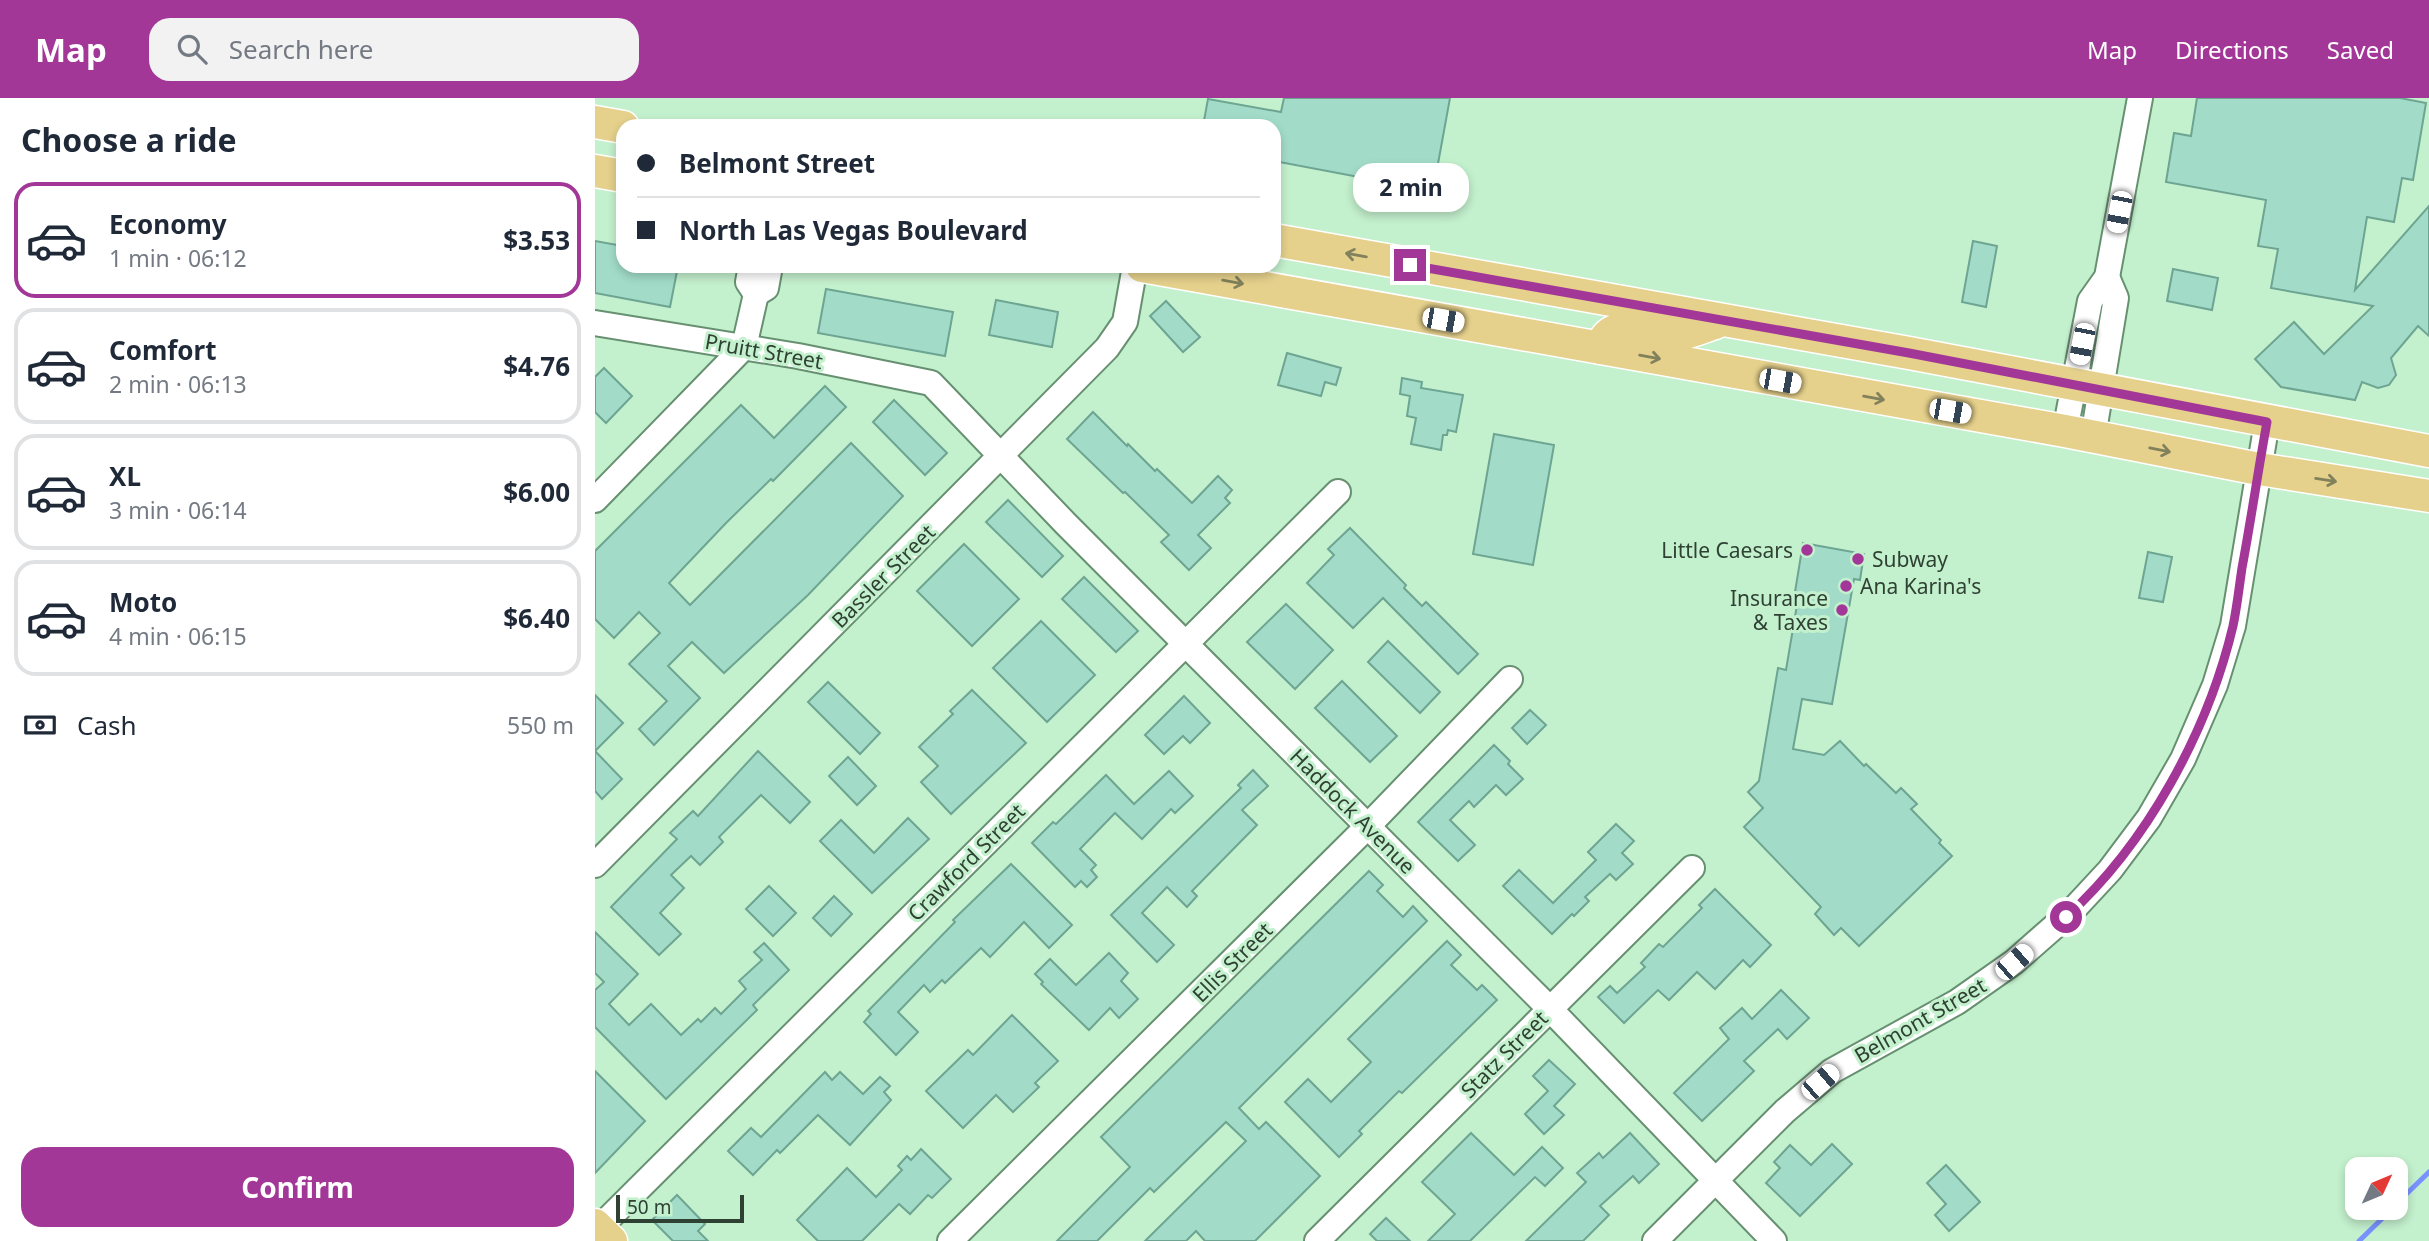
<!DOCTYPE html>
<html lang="en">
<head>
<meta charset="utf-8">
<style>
  :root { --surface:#fff; --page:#f2f2f3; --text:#1f2937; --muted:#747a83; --line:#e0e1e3; --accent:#a23798 }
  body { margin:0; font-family:"Noto Sans",sans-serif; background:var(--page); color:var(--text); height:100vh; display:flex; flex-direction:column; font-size:26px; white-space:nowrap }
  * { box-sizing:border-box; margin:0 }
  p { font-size:23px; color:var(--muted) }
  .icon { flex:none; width:38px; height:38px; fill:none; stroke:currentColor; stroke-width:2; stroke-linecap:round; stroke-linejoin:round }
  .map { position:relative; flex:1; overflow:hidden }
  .side { display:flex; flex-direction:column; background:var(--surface); width:595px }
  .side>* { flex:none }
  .hud { position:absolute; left:21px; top:21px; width:665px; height:154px; border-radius:21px; box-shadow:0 4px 10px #0003; display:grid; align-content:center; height:154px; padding:0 21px; background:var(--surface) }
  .needle { width:46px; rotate:46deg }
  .controls { position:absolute; left:1750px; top:1059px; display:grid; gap:14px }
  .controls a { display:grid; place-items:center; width:63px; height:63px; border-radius:14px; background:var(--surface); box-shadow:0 4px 10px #0003; font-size:35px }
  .scale { position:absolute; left:21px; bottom:18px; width:128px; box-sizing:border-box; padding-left:7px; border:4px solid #2f4133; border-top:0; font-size:19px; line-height:24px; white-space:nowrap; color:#2f4133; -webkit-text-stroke:5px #c3f0cd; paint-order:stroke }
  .end { position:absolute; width:32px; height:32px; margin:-16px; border:9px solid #a23798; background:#fff; box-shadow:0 0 0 4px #fff }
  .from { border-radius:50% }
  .bubble { position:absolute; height:49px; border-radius:21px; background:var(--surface); box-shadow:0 4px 10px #0003; font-size:23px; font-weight:700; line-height:49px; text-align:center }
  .car { position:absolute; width:21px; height:42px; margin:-21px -10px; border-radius:9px; box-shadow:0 0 5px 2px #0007; background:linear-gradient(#fff 24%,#345 0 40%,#fff 0 76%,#345 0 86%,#fff 0) }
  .hud b { display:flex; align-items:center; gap:24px; height:66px; font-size:26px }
  .hud b+b { border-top:2px solid var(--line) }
  .hud i { width:18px; height:18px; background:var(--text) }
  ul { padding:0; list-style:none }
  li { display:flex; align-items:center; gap:21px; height:116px; margin:0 14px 10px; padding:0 7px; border:4px solid var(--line); border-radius:21px }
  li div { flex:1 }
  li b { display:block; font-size:26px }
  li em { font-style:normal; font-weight:700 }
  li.on { border-color:var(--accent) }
  li>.icon { width:63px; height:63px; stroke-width:1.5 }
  h2 { padding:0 21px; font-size:32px; line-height:84px }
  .pay { display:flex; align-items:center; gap:18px; height:77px; padding:0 21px; font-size:26px }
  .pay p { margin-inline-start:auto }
  .action { display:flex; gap:14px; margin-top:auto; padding:14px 21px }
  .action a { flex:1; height:80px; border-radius:21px; background:var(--accent); color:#fff; font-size:28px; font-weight:700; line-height:80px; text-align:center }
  header { display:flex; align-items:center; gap:42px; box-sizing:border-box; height:98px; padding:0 35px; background:var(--accent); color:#fff }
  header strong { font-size:33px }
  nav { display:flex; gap:38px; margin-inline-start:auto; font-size:24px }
  .search { width:490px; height:63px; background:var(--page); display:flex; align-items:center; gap:18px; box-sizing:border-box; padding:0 24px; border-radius:21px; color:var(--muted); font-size:26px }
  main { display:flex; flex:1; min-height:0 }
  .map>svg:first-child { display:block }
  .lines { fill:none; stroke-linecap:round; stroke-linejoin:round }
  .stream { stroke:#7892fe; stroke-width:5 }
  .building { fill:#a2dcc9; stroke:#6da592; stroke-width:2 }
  .minor-casing { stroke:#679071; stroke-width:28 }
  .major-casing { stroke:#fff; stroke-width:35 }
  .minor { stroke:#fff; stroke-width:24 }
  .major { stroke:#e5d08c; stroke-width:32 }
  .oneway { stroke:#81815b }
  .route { stroke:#a23798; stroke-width:9 }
  .poi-dot { fill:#a23798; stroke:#c3f0cd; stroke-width:2.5 }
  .labels { text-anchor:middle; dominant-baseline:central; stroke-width:6; stroke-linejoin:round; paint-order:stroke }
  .street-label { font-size:21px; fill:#2f4133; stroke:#c3f0cd }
  .poi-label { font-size:21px; fill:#2f4133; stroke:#c3f0cd; text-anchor:end }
</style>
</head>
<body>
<header>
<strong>Map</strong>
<div class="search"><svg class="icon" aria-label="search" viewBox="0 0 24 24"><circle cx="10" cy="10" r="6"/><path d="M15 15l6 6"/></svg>Search here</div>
<nav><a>Map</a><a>Directions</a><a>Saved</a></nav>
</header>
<main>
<section class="side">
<h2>Choose a ride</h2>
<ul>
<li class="on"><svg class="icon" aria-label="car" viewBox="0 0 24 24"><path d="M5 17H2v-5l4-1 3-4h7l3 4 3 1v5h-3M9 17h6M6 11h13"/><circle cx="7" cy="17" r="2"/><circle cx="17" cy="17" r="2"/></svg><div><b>Economy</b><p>1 min · 06:12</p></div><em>$3.53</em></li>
<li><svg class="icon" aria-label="car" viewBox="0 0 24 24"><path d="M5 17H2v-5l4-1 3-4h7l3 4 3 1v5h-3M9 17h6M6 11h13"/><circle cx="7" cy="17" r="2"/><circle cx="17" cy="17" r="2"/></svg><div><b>Comfort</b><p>2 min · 06:13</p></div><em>$4.76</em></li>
<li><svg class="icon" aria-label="car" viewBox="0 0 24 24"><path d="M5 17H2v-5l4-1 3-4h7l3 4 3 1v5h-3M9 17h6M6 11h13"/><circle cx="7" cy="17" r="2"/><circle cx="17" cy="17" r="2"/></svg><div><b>XL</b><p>3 min · 06:14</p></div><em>$6.00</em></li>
<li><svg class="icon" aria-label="car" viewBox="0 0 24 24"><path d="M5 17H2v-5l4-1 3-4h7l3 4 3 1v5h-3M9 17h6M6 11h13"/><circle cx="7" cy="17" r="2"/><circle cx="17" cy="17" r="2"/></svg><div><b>Moto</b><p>4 min · 06:15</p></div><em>$6.40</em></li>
</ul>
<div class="pay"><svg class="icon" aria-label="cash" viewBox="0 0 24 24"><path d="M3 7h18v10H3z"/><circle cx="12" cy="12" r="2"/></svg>Cash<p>550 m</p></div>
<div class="action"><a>Confirm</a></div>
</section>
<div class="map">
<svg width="1834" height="1143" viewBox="0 0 1834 1143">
  <rect width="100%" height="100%" fill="#c3f0cd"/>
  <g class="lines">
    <g class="stream">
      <path d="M1801,1106l33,-32"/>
      <path d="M1764,1143l34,-33"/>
    </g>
  </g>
  <g class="building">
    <path d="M689,0h166l-17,93 -159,-30v-35h-71l5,-27 73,13z"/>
    <path d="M1602,0h203l26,5 -13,77 -11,-2 -8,44 -27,-5 -12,73 74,-84v130l-11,-10 -27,32 5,17 -7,10 -11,3 -16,-6 -7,18 -74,-13 -26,-28 39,-37 30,32 49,-48 -102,-18 7,-39 -20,-3 8,-46 -100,-18 8,-49 17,3z"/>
    <path d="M0,143l28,5v20h55l-8,41 -75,-14z"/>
    <path d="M1378,143l24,5 -11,61 -24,-5z"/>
    <path d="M1578,171l45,9 -6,32 -45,-9z"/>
    <path d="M231,191l127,23 -8,44 -127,-23z"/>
    <path d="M401,202l62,12 -6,35 -63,-12z"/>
    <path d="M571,203l34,36 -17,15 -33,-36z"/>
    <path d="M692,255l54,15 -5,17 -11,-3 -4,14 -43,-11z"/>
    <path d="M9,270l28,28 -26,27 -11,-11v-35z"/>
    <path d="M807,280l20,4 -1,6 42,7 -7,37 -8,-2 -1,5h-4l-2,15 -30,-6 5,-26 -9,-2 3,-20 -10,-2z"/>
    <path d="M230,288l21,21 -73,74 -2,-2 -45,44 -57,60 21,22 161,-162 52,53 -95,99 -84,78 -32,-31 -24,24 32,32 -46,47 -15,-16 28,-28 -38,-37 31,-31 -21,-21 -25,26 -19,-19v-68l146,-146 33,33z"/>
    <path d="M299,302l53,53 -22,22 -52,-53z"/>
    <path d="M498,314l34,34 1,-2 27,27 2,-2 35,34 26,-27 14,14 -7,8 5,5 -32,32 13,13 -22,22 -28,-28 8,-7 -44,-43 -2,1 -56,-54z"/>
    <path d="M899,336l60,11 -21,120 -60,-11z"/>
    <path d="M413,402l55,56 -21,21 -56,-55z"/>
    <path d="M755,430l56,57 -2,3 18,18 4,-4 52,52 -20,20 -75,-76 -30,30 -46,-45 27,-28 -6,-6z"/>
    <path d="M1208,445l61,11 -4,26 -6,-1 -22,125 -30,-5 -9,50 31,6 16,-14 24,25 2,-2 30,29 5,-5 16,16 -6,5 30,31 -2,3 13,13 -93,90 -18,-18 -7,7 -19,-21 6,-7 -77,-80 19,-19 -15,-16 11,-11 19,-113 8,2 13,-77 -4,-1z"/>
    <path d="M369,446l55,55 -47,47 -55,-55z"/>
    <path d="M1553,454l24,5 -9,45 -24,-4z"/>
    <path d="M489,479l54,54 -22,21 -54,-53z"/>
    <path d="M691,506l47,46 -38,39 -48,-47z"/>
    <path d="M446,523l54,54 -48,47 -54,-54z"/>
    <path d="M793,543l52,51 -20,21 -52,-51z"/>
    <path d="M747,583l55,55 -27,26 -55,-54z"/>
    <path d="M233,584l52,51 -20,21 -52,-52z"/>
    <path d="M377,592l54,53 -75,71 -30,-32 17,-16 -19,-19 34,-33 -3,-3z"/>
    <path d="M0,597l28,28 -28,28z"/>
    <path d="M589,598l26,27 -20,20 -7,-7 -19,18 -19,-19z"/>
    <path d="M935,612l16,15 -19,19 -15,-16z"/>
    <path d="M899,647l16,16 -2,3 15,15 -17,16 -10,-10 -22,22 -5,-6 -19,19 25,25 -17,16 -40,-39z"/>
    <path d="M0,653l27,28 -20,20 -7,-8z"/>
    <path d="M163,653l52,51 -20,21 -29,-28 -42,42 4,5 -23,23 -9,-9 -20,19 13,13 -24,25 21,21 -22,21 -48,-48 66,-68 -7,-6 23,-22 5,5z"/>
    <path d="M253,659l28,29 -19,19 -28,-29z"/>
    <path d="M658,672l15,16 -26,24 15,15 -65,66 5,5 -10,11 -20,-20 -25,26 32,32 -17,17 -46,-47 130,-127 -3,-3z"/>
    <path d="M574,673l24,25 -18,17 -4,-4 -29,30 -27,-26 -35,36 16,16 -5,5 6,7 -10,10 -6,-6 -6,6 -43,-44 21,-21 3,2 50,-49 28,29z"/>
    <path d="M313,720l21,21 -57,54 -52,-52 21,-21 33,33z"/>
    <path d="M1021,726l18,17 -12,12 11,11 -17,16 -6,-6 -25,23 4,4 -15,15 -2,-2 -20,20 -49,-48 16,-16 34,33 43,-43 -8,-8z"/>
    <path d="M416,766l61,61 -23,23 -25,-26 -34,35 -9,-9 -36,35 -3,-3 -12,12 -6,-7 -26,27 20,20 -22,23 -32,-33 7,-8 -3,-3 87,-89 -2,-2z"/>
    <path d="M774,773l14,14 -6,6 26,26 10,-11 14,15 -188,187 20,21 7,-7 54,54 -65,65h-50l-9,-10 -10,10h-41l101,-100 -20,-19 -72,70 -4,-4 -53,53h-40l73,-74 -29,-30z"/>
    <path d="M174,788l27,27 -23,23 -27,-27z"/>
    <path d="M1120,791l56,56 -21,22 -7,-7 -28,29 -18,-17 -28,28 -11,-10 -34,33 -26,-26 12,-11 7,7 28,-26 -4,-4 18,-19 4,3 39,-39 -3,-3z"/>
    <path d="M239,798l18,18 -21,22 -18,-18z"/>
    <path d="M0,834l43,42 -29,30 20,21 22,-21 30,31 17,-16 3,3 14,-14 6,6 25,-25 -7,-8 23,-21 -8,-8 10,-9 25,27 -36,35 4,5 -91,89 -71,-72v-37l9,-8 -9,-9z"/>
    <path d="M852,843l14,14 -10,10 26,25 5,-5 15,15 -95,93 -3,-2 -40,40 3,3 -23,23 -54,-55 23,-23 23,23 40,-40 -23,-23z"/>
    <path d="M514,855l19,20 -7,8 17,18 -19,19 -9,-10 -21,22 -48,-46 2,-2 -8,-8 15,-15 26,26z"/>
    <path d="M1186,892l28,28 -22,21 -9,-10 -34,32 10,10 -52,50 -28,-28 55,-54 -9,-11 22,-20 10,11z"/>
    <path d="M417,917l46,46 -23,22 4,4 -26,25 -17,-17 -33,33 -37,-37 42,-41 5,5z"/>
    <path d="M954,962l26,24 -21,22 10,9 -20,19 -19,-20 23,-23 -15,-15z"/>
    <path d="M0,973l50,50 -50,52z"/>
    <path d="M230,974l7,8 8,-8 23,22 17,-17 10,9 -6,6 7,8 -41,45 -32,-30 -38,38 -3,-3 -24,25 -25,-24 23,-23 10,9z"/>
    <path d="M876,1035l43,42 28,-28 21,21 -18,18 -10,-9 -65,64h-42l27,-27 -33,-32z"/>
    <path d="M1035,1035l29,31 -20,19 -6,-7 -33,30 9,9 -26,26h-57l60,-59 -9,-9 22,-20 4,5z"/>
    <path d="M1237,1046l20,20 -52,52 -34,-33 14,-15 -6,-6 16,-17 21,20z"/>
    <path d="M326,1051l30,30 -19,19 -4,-3 -18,19 -11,-10 -37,37h-44l-21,-21 50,-52 29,29 26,-27 -4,-4 9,-10 4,4z"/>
    <path d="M1351,1067l34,37 -31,29 -14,-16 11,-11 -19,-21z"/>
    <path d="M82,1097l28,29 -7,7 10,10h-35l-21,-21z"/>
    <path d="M791,1120l24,23h-33l-7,-7z"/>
  </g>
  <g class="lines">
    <g class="minor-casing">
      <g id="minor">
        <path d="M161,196l10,-6 4,-22"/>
        <path d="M0,225l203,33 133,27 135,141 484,485 224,232"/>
        <path d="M1470,333l25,-130 17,-24 33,-179"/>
        <path d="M1498,339l23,-139 -9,-21"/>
        <path d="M0,402l149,-153 12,-53 -8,-12 3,-16"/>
        <path d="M0,767l512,-517 18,-26 10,-56"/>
        <path d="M0,1134l743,-740"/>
        <path d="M355,1143l418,-415 142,-147"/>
        <path d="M722,1143l375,-373"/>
        <path d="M1060,1143l130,-130 47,-40 125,-69 57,-40 57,-50 39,-42 39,-52 34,-59 32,-74 18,-59 34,-204"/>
      </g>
    </g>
    <g class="major-casing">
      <g id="major">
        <path d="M0,24l28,5"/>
        <path d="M0,73l28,5"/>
        <path d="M679,142l635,113 520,98"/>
        <path d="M547,168l923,165 194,38 170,27"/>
        <path d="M1006,250c11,-35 51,-11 77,-14 13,-1 26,-8 37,-11"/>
        <path d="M0,1127l16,16"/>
      </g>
    </g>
    <use href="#minor" class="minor"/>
    <use href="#major" class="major"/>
  </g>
  <defs><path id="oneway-shaft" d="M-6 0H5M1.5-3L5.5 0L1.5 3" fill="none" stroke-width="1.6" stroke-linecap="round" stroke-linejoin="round" transform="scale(1.75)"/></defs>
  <g class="oneway">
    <use href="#oneway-shaft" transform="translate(761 157) rotate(-170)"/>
    <use href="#oneway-shaft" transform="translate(638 184) rotate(10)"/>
    <use href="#oneway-shaft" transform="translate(1055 259) rotate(10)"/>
    <use href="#oneway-shaft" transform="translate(1279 300) rotate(10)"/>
    <use href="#oneway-shaft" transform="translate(1565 352) rotate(11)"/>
    <use href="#oneway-shaft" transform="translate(1731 382) rotate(9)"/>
  </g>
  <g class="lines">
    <path class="route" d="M815,167l499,88 358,69c-9,49 -16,98 -25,146 -3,20 -5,39 -9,58 -25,105 -86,218 -167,291"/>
  </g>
  <g class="poi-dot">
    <circle cx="1212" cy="452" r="7"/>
    <circle cx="1263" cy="461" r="7"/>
    <circle cx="1251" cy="488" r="7"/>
    <circle cx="1247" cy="512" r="7"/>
  </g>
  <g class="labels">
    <g class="street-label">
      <text transform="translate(169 253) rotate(10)">Pruitt Street</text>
      <text transform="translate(288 478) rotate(-45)">Bassler Street</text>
      <text transform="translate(758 713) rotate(45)">Haddock Avenue</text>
      <text transform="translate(371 764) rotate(-45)">Crawford Street</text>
      <text transform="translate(637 864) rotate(-45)">Ellis Street</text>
      <text transform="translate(1325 922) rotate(-30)">Belmont Street</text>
      <text transform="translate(909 956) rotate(-45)">Statz Street</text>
    </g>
    <g class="poi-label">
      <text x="1198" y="452">Little Caesars</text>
      <text x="1277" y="461" text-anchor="start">Subway</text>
      <text x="1265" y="488" text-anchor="start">Ana Karina's</text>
      <text x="1233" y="500">Insurance<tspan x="1233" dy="24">&amp; Taxes</tspan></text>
    </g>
  </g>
</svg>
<div class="controls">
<a><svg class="needle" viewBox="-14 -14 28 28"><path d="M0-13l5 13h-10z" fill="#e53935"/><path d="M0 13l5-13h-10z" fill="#747a83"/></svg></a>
</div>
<div class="scale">50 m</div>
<i class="end from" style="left:1471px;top:819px"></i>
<i class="end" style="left:815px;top:167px"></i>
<div class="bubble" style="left:758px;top:65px;width:116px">2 min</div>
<i class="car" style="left:1524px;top:114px;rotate:191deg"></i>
<i class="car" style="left:848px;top:222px;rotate:100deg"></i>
<i class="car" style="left:1487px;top:246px;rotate:191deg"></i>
<i class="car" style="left:1185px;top:283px;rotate:100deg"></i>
<i class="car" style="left:1355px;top:313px;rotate:100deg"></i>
<i class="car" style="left:1419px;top:864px;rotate:49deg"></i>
<i class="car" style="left:1225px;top:984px;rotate:49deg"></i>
<div class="hud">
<b><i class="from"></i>Belmont Street</b>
<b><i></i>North Las Vegas Boulevard</b>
</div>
</div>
</main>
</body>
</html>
